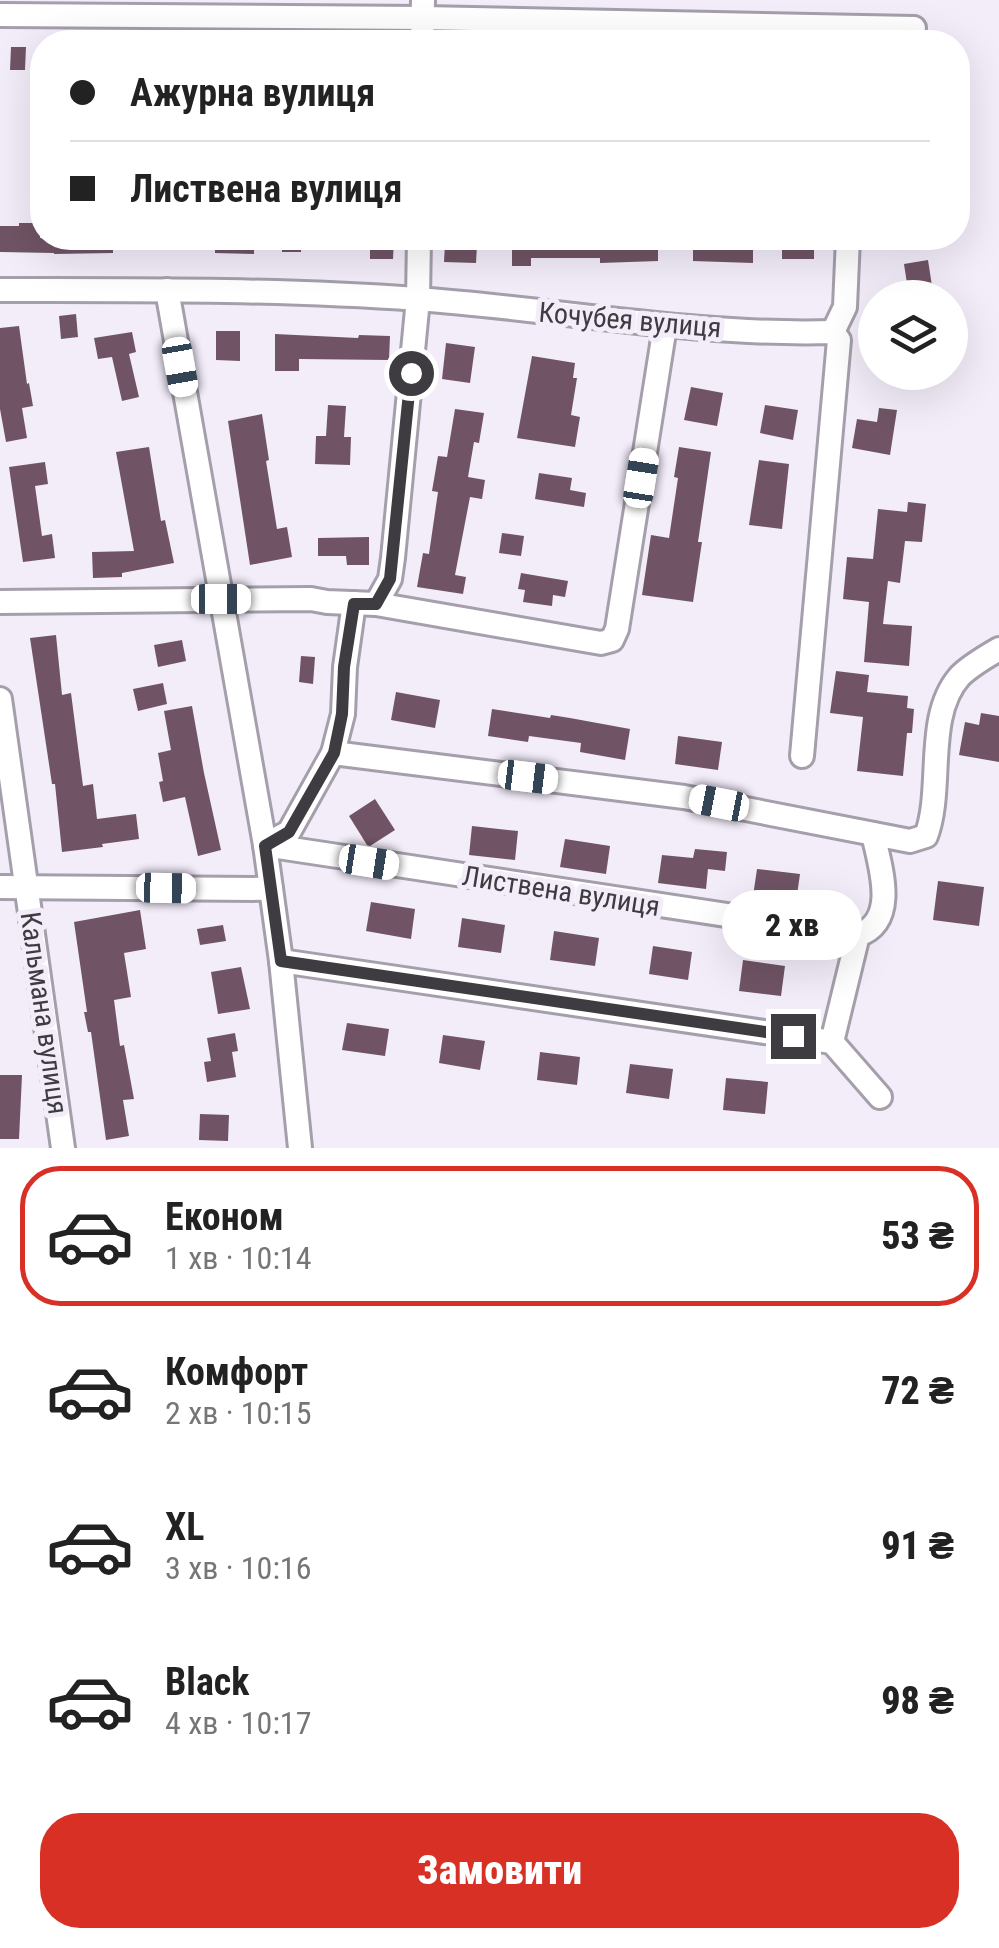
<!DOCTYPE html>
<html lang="uk">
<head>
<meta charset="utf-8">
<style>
  :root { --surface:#fff; --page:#f6f6f6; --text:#222; --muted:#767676; --line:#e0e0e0; --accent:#d93025 }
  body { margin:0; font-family:"Roboto Condensed",sans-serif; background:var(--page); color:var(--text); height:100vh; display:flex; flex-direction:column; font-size:38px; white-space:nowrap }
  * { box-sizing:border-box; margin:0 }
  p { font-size:32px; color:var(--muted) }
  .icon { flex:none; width:55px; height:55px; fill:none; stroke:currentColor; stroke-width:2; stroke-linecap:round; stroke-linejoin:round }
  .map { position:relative; height:1148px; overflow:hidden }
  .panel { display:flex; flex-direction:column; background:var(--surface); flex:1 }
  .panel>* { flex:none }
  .hud { position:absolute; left:30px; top:30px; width:940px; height:220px; border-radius:40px; box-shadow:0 10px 40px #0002; display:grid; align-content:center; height:220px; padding:0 40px; background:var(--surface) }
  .tools { position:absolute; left:858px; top:280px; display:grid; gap:20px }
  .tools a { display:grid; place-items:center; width:110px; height:110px; border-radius:50%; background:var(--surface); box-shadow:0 10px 40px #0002; font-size:50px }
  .end { position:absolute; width:45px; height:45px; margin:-22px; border:12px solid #3e3b41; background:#fff; box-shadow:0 0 0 5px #fff }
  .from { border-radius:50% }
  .bubble { position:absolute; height:70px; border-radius:35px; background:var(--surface); box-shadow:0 10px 40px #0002; font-size:32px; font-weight:800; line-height:70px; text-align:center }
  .car { position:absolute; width:30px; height:60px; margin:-30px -15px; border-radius:12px; box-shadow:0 0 8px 2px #0007; background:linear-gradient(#fff 24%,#345 0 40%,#fff 0 76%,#345 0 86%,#fff 0) }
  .hud b { display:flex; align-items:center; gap:35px; height:95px; font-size:38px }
  .hud b+b { border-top:2px solid var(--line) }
  .hud i { width:25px; height:25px; background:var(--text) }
  ul { padding:18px 0 0; list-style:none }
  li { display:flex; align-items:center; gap:30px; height:140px; margin:0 20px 15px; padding:0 20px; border:5px solid transparent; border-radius:40px }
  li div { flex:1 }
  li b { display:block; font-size:38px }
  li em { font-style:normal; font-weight:800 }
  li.active { border-color:var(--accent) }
  li>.icon { width:90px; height:90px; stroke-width:1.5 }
  .button { display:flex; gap:20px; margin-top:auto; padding:20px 40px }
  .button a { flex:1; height:115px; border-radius:40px; background:var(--accent); color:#fff; font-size:40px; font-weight:800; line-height:115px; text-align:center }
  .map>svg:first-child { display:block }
  .building { fill:#705465 }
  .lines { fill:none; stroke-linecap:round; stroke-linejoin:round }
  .minor-casing { stroke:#a59fab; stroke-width:28 }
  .minor { stroke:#fff; stroke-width:22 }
  .route { stroke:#3e3b41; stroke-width:12 }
  .labels { text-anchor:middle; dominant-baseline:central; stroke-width:10; stroke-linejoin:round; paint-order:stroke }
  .street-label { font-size:28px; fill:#3e3b41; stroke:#f3edfa }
</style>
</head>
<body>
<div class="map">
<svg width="999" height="1148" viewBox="0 0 999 1148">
  <rect width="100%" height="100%" fill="#f3edfa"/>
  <g class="building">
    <path d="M11,47h15l-1,23h-15z"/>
    <path d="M19,223h21v15h73v15l-59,1v-1l-54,-1v-26h19z"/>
    <path d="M215,238h39v16l-39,-1z"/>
    <rect x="282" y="238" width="19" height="14"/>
    <path d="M370,238h24l-1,21h-23z"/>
    <path d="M512,238h146v23l-58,2v-5h-69v8h-19z"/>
    <path d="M718,238h35v25l-60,-2v-20l25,1z"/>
    <rect x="782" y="238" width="32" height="21"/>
    <path d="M445,244l32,1 -1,18 -32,-1z"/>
    <path d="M928,260l4,26 -24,4 -4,-26z"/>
    <path d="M76,314l2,23 -17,2 -2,-23z"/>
    <path d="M19,326l8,58 2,-1 4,23 -11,2 5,30 -21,4 -6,-33v-81z"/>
    <path d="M216,331h24v30l-24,-1z"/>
    <path d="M132,332l4,20 -7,2 10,43 -17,4 -10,-44 -14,2 -4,-21z"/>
    <path d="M275,334l83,4 1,-3 31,1 -1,24 -90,-1v12h-24z"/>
    <path d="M446,343l29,4 -5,36 -28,-4z"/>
    <path d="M532,356l43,7 -2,15h4l-6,37 9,2 -5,30 -58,-9z"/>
    <path d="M691,387l32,6 -6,33 -33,-6z"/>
    <path d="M328,405l18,1 -2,31h7l-1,28 -35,-1 1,-28h10z"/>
    <path d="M765,405l33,5 -5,30 -33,-7z"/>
    <path d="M879,408l18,2 -7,45 -38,-7 5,-29 20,3z"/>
    <path d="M455,409l29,4 -5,30 -5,-1 -6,35 17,3 -3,19 -12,-2 -15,78 11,2 -3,17 -46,-7 6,-34 6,1 9,-62 -6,-1 6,-35 9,1z"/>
    <path d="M262,414l7,46 -3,1 11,68 10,-2 5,30 -42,8 -22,-144z"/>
    <path d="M149,447l12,74 4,-1 9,43 -52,10v4l-29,1 -1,-26 42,-1 -18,-99z"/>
    <path d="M679,447l32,5 -13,90h4l-9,60 -51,-7 9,-60 18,3 9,-60 -4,-1z"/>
    <path d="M759,460l30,4 -7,65 -33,-4z"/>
    <path d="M45,462l3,22 -13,2 7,50 10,-2 3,24 -32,4 -14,-95z"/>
    <path d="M539,473l33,5 -2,12 16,3 -2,14 -49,-8z"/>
    <path d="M908,502l18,2 -4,38 -17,-1 -5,42 -12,-2 -5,43 29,2 -3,40 -45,-4 5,-60 -26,-3 4,-42 26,2 5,-50 29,3z"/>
    <path d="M502,533l22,3 -3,20 -22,-3z"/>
    <path d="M369,537v28h-22l-1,-9h-28v-18z"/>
    <path d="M521,573l47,8 -3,16 -12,-2 -1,11 -29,-4 2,-12 -7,-1z"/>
    <path d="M56,635l6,60 9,-2 12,93 10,-2 4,35 39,-5 3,25 -37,5 1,3 -41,5 -7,-68h-3l-22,-146z"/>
    <path d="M182,640l4,21 -28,6 -4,-22z"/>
    <path d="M301,656l14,1 -2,27 -14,-2z"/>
    <path d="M836,671l33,4 -2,17 41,4 -1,12 7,1 -2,24h-5l-4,43 -46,-5 6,-54 -33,-4z"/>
    <path d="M163,683l4,21 -29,7 -5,-22z"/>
    <path d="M396,692l44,8 -5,28 -44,-8z"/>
    <path d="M192,706l12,67 17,77 -23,6 -13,-59 -22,5 -4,-20 4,-1 -5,-28 13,-3 -7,-39z"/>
    <path d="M492,709l58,9 1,-3 19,3 60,11 -5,31 -45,-8 1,-9 -52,-7 -1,6 -40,-6z"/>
    <path d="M981,713l18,3v46l-40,-7 6,-33 14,3z"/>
    <path d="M678,736l44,6 -4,28 -43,-6z"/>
    <path d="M375,799l20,31 -25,16 -3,-1 -18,-29z"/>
    <path d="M472,826l46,5 -3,29 -46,-5z"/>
    <path d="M565,839l45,7 -4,28 -46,-7z"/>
    <path d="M695,849l32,3 -2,19 -17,-2 -2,20 -48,-6 4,-28 31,3z"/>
    <path d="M757,869l43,5 -4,28 -43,-6z"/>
    <path d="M938,881l46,6 -5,39 -46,-6z"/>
    <path d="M371,902l44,7 -4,30 -45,-8z"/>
    <path d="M140,910l6,39 -22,4 7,44 -17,3 6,46 4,-1 10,54 -11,1 6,36 -23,4 -15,-108h-3l-4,-20h3l-13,-90z"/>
    <path d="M462,918l43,7 -4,28 -43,-6z"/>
    <path d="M223,925l3,16 -26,4 -3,-16z"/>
    <path d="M554,931l45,7 -4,28 -45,-6z"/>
    <path d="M653,946l39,6 -4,28 -39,-6z"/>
    <path d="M743,960l42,6 -4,30 -42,-5z"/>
    <path d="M241,967l9,42 -32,5 -7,-42z"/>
    <path d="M347,1023l42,6 -4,27 -43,-6z"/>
    <path d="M235,1033l3,18 -6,1 4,25 -29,5 -3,-20 7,-1 -4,-23z"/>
    <path d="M443,1035l42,6 -5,29 -41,-7z"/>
    <path d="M540,1052l40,5 -3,28 -40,-5z"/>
    <path d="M630,1064l43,5 -4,30 -43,-6z"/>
    <path d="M0,1075h22l-3,64h-19z"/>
    <path d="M726,1078l42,4 -3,32 -42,-4z"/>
    <path d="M200,1114l29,1 -1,26 -29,-1z"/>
  </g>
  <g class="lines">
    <g class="minor-casing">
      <g id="minor">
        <path d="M0,15l423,3 491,10"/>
        <path d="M422,42l1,-42"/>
        <path d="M0,290c139,0 279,-1 417,9 139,10 276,37 416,33l6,8 -37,416"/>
        <path d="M167,290l98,555 16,116 19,187"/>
        <path d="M833,332l12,-25 3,-69"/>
        <path d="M0,602l311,-3 16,3 49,2 225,39 11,-3 5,-11 48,-303"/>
        <path d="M376,604l14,-25 3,-21 25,-259 1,-61"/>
        <path d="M0,699l63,449"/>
        <path d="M333,753l351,44 226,44 16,-5c18,-47 -2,-120 34,-160 11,-11 26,-19 39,-27"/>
        <path d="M873,834c7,32 26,87 -15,101l-26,107 48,55"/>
        <path d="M265,845l593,90"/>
        <path d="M265,845l24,-13 44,-79 10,-39 2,-47 9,-64"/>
        <path d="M0,887l271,2"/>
        <path d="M281,961l551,81"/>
      </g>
    </g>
    <use href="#minor" class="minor"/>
  </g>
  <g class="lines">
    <path class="route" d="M411,373l-21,206 -14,25h-22l-10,63 -2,47 -8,39 -45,79 -24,14 16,115 512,75"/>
  </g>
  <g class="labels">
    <g class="street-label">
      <text transform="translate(630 320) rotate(5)">Кочубея вулиця</text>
      <text transform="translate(561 891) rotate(9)">Листвена вулиця</text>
      <text transform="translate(44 1013) rotate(82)">Кальмана вулиця</text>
    </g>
  </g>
</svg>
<div class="tools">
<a><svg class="icon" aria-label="layers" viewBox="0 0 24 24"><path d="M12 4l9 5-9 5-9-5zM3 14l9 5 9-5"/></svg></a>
</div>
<i class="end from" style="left:411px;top:373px"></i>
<i class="end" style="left:793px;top:1036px"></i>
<div class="bubble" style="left:722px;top:890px;width:140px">2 хв</div>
<i class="car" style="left:180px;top:367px;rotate:170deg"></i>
<i class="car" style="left:641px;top:478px;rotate:9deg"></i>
<i class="car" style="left:221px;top:599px;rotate:90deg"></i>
<i class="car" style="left:528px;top:777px;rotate:97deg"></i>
<i class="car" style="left:719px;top:803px;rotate:281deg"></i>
<i class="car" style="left:369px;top:862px;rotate:99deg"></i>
<i class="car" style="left:166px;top:888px;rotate:91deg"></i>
<div class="hud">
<b><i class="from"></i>Ажурна вулиця</b>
<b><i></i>Листвена вулиця</b>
</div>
</div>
<section class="panel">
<ul>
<li class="active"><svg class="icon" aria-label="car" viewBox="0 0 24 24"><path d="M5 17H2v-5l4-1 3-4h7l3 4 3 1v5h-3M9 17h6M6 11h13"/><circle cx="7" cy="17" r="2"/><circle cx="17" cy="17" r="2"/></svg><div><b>Економ</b><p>1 хв · 10:14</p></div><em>53 ₴</em></li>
<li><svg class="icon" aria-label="car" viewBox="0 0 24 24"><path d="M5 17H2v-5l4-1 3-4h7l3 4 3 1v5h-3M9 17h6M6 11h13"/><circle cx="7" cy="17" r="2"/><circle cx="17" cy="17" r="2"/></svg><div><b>Комфорт</b><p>2 хв · 10:15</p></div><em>72 ₴</em></li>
<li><svg class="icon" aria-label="car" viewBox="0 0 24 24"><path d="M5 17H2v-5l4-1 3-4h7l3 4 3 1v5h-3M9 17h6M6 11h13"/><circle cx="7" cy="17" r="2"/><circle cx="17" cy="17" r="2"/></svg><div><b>XL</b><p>3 хв · 10:16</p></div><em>91 ₴</em></li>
<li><svg class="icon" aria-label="car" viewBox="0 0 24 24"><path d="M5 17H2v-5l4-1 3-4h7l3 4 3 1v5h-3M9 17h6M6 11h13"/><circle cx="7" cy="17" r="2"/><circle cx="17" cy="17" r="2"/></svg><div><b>Black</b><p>4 хв · 10:17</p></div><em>98 ₴</em></li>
</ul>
<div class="button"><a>Замовити</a></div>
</section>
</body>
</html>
